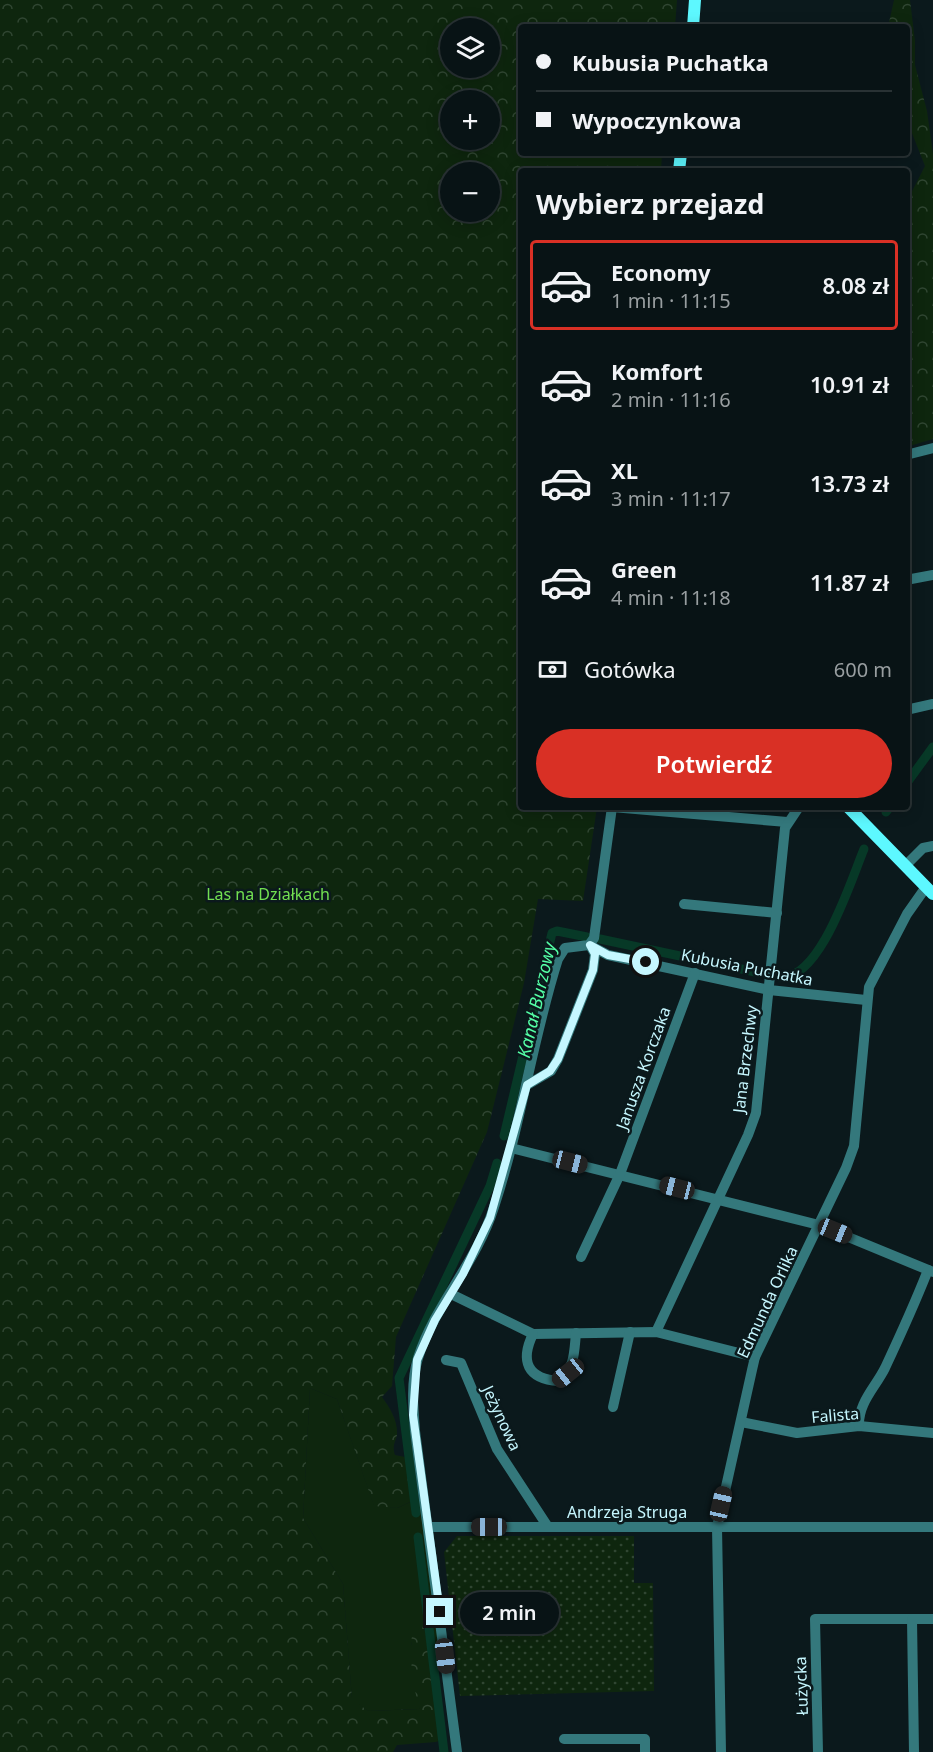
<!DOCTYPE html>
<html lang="pl">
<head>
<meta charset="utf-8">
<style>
  :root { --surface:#081315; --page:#111c1e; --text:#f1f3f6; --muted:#989ea0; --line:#293234; --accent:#d93025 }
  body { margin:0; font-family:"Noto Sans",sans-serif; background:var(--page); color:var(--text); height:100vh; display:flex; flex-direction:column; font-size:22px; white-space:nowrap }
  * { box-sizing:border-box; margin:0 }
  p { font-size:20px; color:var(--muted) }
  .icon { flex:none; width:33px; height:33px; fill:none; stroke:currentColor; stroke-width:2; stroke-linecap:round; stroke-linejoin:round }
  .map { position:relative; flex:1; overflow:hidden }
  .side { position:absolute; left:518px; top:168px; width:392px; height:642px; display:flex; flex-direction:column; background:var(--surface); border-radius:6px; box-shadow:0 3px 15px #0003,0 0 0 2px var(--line) }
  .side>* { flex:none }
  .top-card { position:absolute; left:518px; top:24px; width:392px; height:132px; border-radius:6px; box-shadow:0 3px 15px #0003,0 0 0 2px var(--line); display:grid; align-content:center; height:132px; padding:0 18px; background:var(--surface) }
  .tools { position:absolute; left:440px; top:18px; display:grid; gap:12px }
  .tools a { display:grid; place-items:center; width:60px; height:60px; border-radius:50%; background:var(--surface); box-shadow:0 3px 15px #0003,0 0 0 2px var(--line); font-size:30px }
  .end { position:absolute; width:27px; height:27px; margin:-14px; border:8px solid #c6f7ff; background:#111; box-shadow:0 0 0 3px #111 }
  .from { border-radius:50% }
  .bubble { position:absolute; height:42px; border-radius:21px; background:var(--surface); box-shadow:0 3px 15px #0003,0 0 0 2px var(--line); font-size:20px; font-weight:600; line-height:42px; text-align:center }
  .car { position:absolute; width:18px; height:36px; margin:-18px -9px; border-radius:8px; box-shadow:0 0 4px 2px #0007; background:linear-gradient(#222 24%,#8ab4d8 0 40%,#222 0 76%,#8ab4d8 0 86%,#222 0) }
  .top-card b { display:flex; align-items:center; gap:21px; height:57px; font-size:22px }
  .top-card b+b { border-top:2px solid var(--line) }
  .top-card i { width:15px; height:15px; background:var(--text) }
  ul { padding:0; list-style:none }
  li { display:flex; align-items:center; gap:18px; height:90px; margin:0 12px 9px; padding:0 6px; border:3px solid transparent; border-radius:6px }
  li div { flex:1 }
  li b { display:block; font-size:22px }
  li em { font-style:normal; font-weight:600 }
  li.active { border-color:var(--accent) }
  li>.icon { width:54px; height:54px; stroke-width:1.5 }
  h2 { padding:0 18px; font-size:27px; line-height:72px }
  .pay { display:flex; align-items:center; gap:15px; height:66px; padding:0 18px; font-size:22px }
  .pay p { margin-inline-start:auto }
  .primary-button { display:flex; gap:12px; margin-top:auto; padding:12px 18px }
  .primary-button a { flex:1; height:69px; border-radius:36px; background:var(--accent); color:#fff; font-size:24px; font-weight:600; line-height:69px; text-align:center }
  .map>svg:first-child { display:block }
  .green { fill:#0e260e }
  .forest { fill:url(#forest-crowns); fill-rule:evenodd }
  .garden { fill:url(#garden-dots) }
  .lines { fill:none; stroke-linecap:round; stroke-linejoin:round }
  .canal { stroke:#073927; stroke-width:9 }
  .street { stroke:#34787c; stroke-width:10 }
  .secondary { stroke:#5df8ff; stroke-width:12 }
  .route { stroke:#c6f7ff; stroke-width:8 }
  .labels { text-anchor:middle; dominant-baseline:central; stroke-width:5; stroke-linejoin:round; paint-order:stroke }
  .park-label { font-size:16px; fill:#72e051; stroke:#0b191c }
  .street-label { font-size:16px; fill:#c6f7ff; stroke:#0b191c }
  .water-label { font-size:18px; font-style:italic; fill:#54ffa6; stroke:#0b191c }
</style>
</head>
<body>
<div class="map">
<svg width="933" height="1752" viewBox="0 0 933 1752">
  <defs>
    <pattern id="forest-crowns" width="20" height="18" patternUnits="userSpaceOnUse" patternTransform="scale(1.5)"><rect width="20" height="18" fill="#0e260e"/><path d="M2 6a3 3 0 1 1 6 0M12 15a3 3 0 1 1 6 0" fill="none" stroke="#304632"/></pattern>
    <pattern id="garden-dots" width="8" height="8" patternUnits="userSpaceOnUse" patternTransform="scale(1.5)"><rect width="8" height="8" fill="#0e260e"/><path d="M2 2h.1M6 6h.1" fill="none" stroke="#304632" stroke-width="1.8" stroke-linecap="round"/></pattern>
  </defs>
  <rect width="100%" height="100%" fill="#0b191c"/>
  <path class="green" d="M310,1388l27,11 37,106 23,3 24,-11 18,150 -12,-6 -2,-14 -14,16 9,66 -52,2 -16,-11 -9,-116 -40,-66z"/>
  <g class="forest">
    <path d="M0,0h677l-2,27h-155v126h142l-1,18h-141v636h77l-14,94 -45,-2 -14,84 -37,149 -91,205 -4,49 -10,11c8,11 16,24 15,38 -2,8 -5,11 -2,20l10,2 7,44 -15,7 -23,-2 -37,-107 -27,-11 -7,130 40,66 9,115 16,12 52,-2c-8,-22 -14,-69 -3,-91 9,10 10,22 17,34l12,86 -10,4 -39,3 -4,7h-393zM450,28h39v40h-39zM489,100v40h-39v-40zM450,172h39v40h-39z"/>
    <path d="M894,0h16l5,41v24l12,46 6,43v285l-27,8v-244l19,-37 -19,-48v-91h-18z"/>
  </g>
  <path class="garden" d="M457,1536h177v47h19l1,108 -194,5 -16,-144z"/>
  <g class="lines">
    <g class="canal">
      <path d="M906,784l27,-37"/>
      <path d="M886,812l4,-5"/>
      <path d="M600,939l160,34"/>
      <path d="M780,977c40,4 71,-97 84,-128"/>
      <path d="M504,1136l48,-203 5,-2 30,6"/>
      <path d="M416,1513l-17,-135 91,-192 7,-23"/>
      <path d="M418,1537l26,215"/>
    </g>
    <g class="street">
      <path d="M906,455l27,-7"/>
      <path d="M906,580l27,-5"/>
      <path d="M906,710l27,-6"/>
      <path d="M612,807l175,15"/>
      <path d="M906,865l17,-17 10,-2"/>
      <path d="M684,904l93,9"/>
      <path d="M589,945l19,10 161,35 97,10"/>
      <path d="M527,1085l24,-14 7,-12 35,-89 2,-16 -5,-9"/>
      <path d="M511,1148l308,77 114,47"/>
      <path d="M581,1257l39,-83 75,-201"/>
      <path d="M451,1294l82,40 123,-2 99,25"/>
      <path d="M656,1332l92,-197 8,-22 29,-285 14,-21"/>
      <path d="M533,1334c-13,27 -6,45 26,47 16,-13 15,-28 17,-48"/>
      <path d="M446,1360l15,3 36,86 51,78"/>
      <path d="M613,1407l17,-75"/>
      <path d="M741,1422l56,11 62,-7 74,7"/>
      <path d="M859,1426c-1,-23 16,-38 26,-58 15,-32 30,-65 43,-98"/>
      <path d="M429,1527h504"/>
      <path d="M564,1739h81v13"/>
      <path d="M457,1752l-42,-321c-2,-24 -4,-50 3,-73 17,-54 59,-96 76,-151 27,-81 38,-167 64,-248l7,-11 24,-3 5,-7 18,-131"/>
      <path d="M721,1752l-4,-225 35,-157 3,-13 91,-189 8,-22 15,-159 38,-73 19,-27"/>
      <path d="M818,1752l-3,-133h97"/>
      <path d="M914,1752l-2,-133h21"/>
    </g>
    <g class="secondary">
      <path d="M693,27l2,-27"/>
      <path d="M679,171l2,-18"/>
      <path d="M848,807l85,87"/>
    </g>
  </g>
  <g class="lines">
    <path class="route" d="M440,1612l-27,-197 4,-55 18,-40 28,-46 27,-56 37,-133 23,-14 8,-12 35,-89 2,-16 -5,-9 18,10 38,7"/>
  </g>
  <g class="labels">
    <g class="park-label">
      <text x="268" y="894">Las na Działkach</text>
    </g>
    <g class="street-label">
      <text transform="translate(747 967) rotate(11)">Kubusia Puchatka</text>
      <text transform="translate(745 1059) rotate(-83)">Jana Brzechwy</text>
      <text transform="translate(643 1068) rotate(-70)">Janusza Korczaka</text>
      <text transform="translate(767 1302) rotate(-65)">Edmunda Orlika</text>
      <text transform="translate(835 1415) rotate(-5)">Falista</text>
      <text transform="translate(502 1418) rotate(65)">Jeżynowa</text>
      <text x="627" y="1512">Andrzeja Struga</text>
      <text transform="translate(801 1686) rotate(-92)">Łużycka</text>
    </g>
    <g class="water-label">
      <text transform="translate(536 1000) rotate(-77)">Kanał Burzowy</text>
    </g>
  </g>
</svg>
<div class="tools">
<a><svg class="icon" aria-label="layers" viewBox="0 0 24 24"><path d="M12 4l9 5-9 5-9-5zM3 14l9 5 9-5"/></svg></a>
<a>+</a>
<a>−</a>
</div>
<i class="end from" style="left:646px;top:962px"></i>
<i class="end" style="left:440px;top:1612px"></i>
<div class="bubble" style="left:460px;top:1592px;width:99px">2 min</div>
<i class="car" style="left:570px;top:1162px;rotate:104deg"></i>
<i class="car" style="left:677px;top:1188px;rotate:284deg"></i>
<i class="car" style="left:835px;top:1231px;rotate:112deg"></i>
<i class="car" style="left:568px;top:1373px;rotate:231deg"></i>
<i class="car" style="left:721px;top:1504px;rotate:13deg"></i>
<i class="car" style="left:489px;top:1527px;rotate:270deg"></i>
<i class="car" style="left:445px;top:1656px;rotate:173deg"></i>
<div class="top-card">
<b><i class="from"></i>Kubusia Puchatka</b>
<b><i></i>Wypoczynkowa</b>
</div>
<section class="side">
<h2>Wybierz przejazd</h2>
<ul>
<li class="active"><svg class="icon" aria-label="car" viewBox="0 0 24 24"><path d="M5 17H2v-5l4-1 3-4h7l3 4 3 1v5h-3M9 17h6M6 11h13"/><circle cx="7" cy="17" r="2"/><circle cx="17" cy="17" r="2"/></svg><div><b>Economy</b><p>1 min · 11:15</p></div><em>8.08 zł</em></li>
<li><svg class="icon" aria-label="car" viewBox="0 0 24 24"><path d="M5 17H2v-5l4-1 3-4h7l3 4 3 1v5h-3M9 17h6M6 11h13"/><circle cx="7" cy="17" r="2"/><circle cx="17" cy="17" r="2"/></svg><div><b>Komfort</b><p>2 min · 11:16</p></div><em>10.91 zł</em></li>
<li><svg class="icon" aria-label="car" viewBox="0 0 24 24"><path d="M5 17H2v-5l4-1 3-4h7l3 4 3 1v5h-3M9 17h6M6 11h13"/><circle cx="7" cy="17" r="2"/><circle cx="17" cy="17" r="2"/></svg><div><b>XL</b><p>3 min · 11:17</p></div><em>13.73 zł</em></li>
<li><svg class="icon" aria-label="car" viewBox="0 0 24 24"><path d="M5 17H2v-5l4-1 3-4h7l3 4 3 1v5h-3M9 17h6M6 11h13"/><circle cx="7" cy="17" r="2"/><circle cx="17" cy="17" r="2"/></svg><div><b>Green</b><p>4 min · 11:18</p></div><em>11.87 zł</em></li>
</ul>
<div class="pay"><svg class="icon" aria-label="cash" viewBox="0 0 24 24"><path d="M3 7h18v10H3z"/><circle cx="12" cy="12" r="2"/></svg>Gotówka<p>600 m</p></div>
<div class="primary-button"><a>Potwierdź</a></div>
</section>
</div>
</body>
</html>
